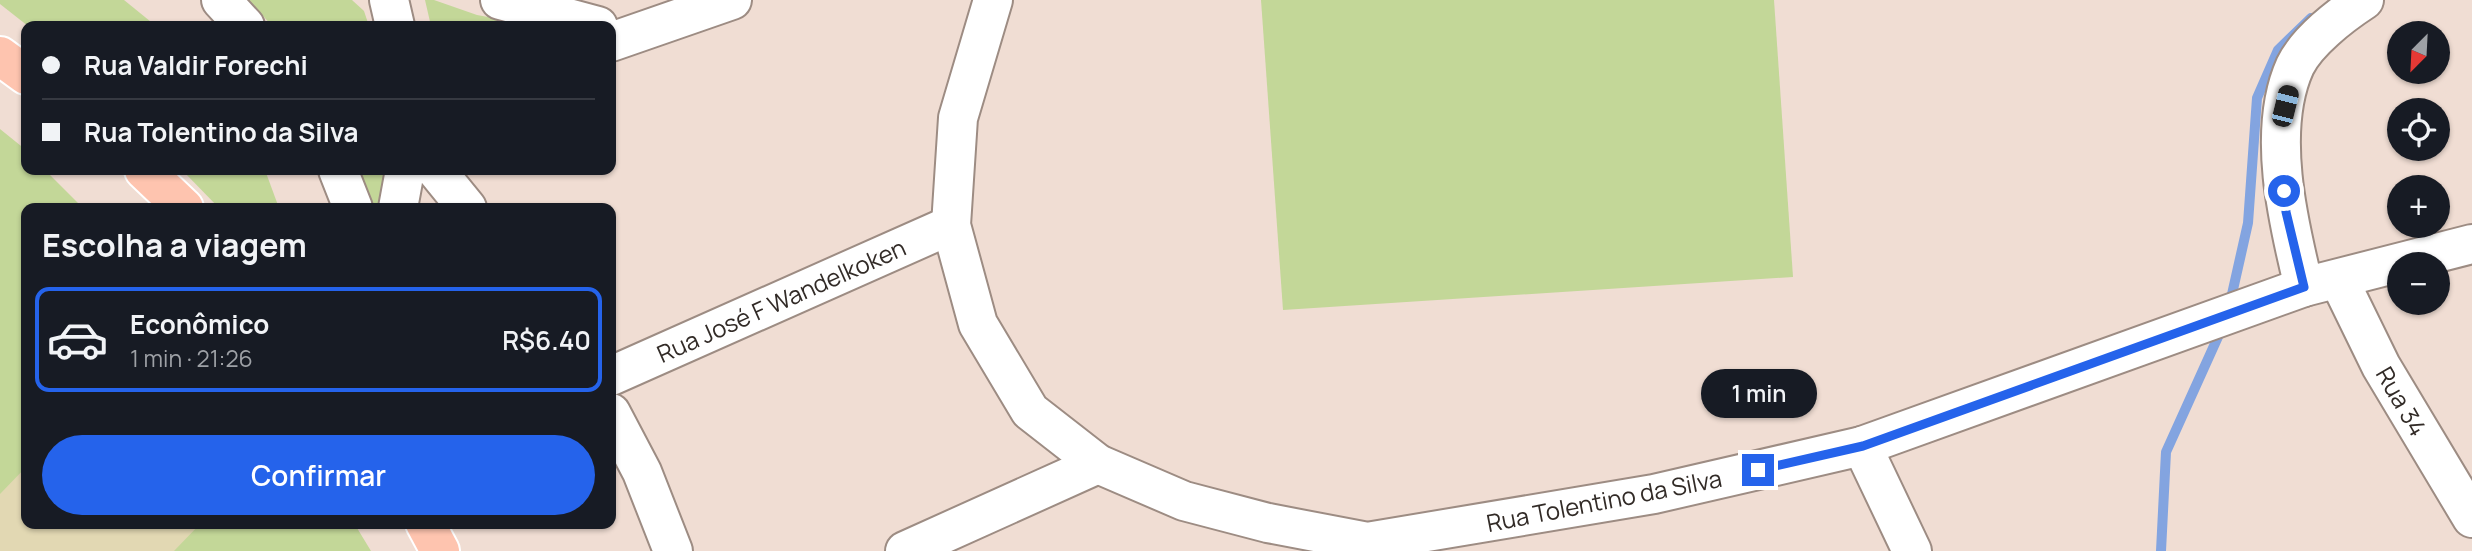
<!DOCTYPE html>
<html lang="pt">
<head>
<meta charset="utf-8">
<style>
  :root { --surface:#171b24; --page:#20242c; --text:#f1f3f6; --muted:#9ea1a6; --line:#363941; --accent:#2563eb }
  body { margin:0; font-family:Manrope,sans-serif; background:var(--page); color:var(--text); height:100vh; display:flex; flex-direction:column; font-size:26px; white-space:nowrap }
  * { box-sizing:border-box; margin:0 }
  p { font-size:23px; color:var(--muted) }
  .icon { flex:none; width:38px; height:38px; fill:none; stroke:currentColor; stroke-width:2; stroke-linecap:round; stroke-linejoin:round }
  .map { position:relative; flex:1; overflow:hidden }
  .panel { position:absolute; left:21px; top:203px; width:595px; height:326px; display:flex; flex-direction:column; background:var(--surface); border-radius:14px; box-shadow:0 2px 5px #0004 }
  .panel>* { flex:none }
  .guide { position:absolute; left:21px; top:21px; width:595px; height:154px; border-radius:14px; box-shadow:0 2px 5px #0004; display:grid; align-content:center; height:154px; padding:0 21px; background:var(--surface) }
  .needle { width:46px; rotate:204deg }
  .fabs { position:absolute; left:2387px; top:21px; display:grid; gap:14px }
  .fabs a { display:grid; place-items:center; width:63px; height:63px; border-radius:50%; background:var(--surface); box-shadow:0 2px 5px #0004; font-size:35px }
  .end { position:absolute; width:32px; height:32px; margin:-16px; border:9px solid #2563eb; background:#fff; box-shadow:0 0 0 4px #fff }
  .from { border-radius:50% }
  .bubble { position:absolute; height:49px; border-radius:24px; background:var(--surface); box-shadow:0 2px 5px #0004; font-size:23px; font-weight:600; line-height:49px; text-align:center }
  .car { position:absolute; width:21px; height:42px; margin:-21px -10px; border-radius:9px; box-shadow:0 0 5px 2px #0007; background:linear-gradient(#222 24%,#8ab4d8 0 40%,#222 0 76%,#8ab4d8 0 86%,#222 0) }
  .guide b { display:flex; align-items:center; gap:24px; height:66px; font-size:26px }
  .guide b+b { border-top:2px solid var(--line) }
  .guide i { width:18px; height:18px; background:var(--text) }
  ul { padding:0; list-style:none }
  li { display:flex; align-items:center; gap:21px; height:105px; margin:0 14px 10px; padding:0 7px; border:4px solid transparent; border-radius:14px }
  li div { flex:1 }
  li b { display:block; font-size:26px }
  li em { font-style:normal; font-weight:600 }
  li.selected { border-color:var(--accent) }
  li>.icon { width:63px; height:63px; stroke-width:1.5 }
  h2 { padding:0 21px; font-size:32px; line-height:84px }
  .button { display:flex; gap:14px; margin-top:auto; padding:14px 21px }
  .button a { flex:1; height:80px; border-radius:42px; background:var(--accent); color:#fff; font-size:28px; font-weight:600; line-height:80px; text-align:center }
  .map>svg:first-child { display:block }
  .green { fill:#c3d798 }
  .sand { fill:#e2d8b3 }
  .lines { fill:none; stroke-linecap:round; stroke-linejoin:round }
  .stream { stroke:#83a4e0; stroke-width:10 }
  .minor-casing { stroke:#9d8c83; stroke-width:42 }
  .major-casing { stroke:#fff; stroke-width:42 }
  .minor { stroke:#fff; stroke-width:38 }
  .major { stroke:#fec4af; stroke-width:38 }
  .route { stroke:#2563eb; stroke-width:9 }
  .labels { text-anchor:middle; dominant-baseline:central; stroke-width:5; stroke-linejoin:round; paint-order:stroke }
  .street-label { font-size:24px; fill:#322b27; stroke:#fff }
</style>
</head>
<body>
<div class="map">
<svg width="2472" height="551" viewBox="0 0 2472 551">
  <rect width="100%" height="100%" fill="#f0ddd3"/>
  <g class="green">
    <path d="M0,0h124l32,26h-128l-28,-22z"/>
    <path d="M249,0h103l12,11 5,15h-97z"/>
    <path d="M425,0h9l43,15 60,11h-106z"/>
    <path d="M1261,0h513l19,277 -510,33z"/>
    <path d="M0,129l26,21v20h19l38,38h-57v315h328l17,28h-371z"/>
    <path d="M182,170h83l14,38h-60z"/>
    <path d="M357,170h30l-4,38h-14z"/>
  </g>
  <path class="sand" d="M26,467v56h175l-27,28h-174v-57z"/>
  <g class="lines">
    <g class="stream">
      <path d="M2230,303l18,-80 9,-125 21,-48 33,-32"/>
      <path d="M2161,551l5,-99 56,-124"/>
    </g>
    <g class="minor-casing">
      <g id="minor">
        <path d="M221,0l24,26"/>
        <path d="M389,0l6,26"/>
        <path d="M500,0l98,26"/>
        <path d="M993,0l-35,118 -7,107 27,99 52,87 68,53 86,37 84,22 131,25"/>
        <path d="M611,42l121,-42"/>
        <path d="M338,170l15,38"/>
        <path d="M436,170l31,38"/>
        <path d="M398,208l7,-38"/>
        <path d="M2339,280l42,86 91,152"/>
        <path d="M2304,287c-16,-65 -38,-157 -9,-221 12,-25 46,-51 69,-66"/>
        <path d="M611,376l340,-151"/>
        <path d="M611,413l31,59 31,79"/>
        <path d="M1862,446l50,105"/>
        <path d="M1373,541l281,-47 208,-48 442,-159 168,-43"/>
        <path d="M905,551l193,-87"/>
      </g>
    </g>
    <g class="major-casing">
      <g id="major">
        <path d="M0,56l26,19"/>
        <path d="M144,170l40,38"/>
        <path d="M425,523l15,28"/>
      </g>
    </g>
    <use href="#minor" class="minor"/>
    <use href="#major" class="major"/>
  </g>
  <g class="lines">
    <path class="route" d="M1758,470l105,-24 441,-159 -18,-75 -2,-21"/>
  </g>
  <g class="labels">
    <g class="street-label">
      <text transform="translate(781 300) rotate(-24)">Rua José F Wandelkoken</text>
      <text transform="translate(2402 401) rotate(60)">Rua 34</text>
      <text transform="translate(1604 500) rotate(-11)">Rua Tolentino da Silva</text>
    </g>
  </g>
</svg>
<div class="fabs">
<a><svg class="needle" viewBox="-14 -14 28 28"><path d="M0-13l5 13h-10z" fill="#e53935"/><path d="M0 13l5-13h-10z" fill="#9ea1a6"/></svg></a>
<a><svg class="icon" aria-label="locate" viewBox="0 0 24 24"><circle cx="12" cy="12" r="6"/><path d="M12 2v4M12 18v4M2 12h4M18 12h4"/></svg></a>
<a>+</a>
<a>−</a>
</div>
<i class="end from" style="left:2284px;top:191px"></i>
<i class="end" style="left:1758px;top:470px"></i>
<div class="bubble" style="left:1701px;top:369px;width:116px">1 min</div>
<i class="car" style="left:2285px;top:106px;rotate:14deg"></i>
<div class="guide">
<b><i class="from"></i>Rua Valdir Forechi</b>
<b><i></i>Rua Tolentino da Silva</b>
</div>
<section class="panel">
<h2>Escolha a viagem</h2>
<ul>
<li class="selected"><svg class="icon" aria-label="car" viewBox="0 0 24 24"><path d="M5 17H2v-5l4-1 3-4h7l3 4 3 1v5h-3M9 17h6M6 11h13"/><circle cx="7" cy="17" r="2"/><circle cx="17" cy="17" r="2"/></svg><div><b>Econômico</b><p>1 min · 21:26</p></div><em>R$6.40</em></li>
</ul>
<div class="button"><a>Confirmar</a></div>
</section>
</div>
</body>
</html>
